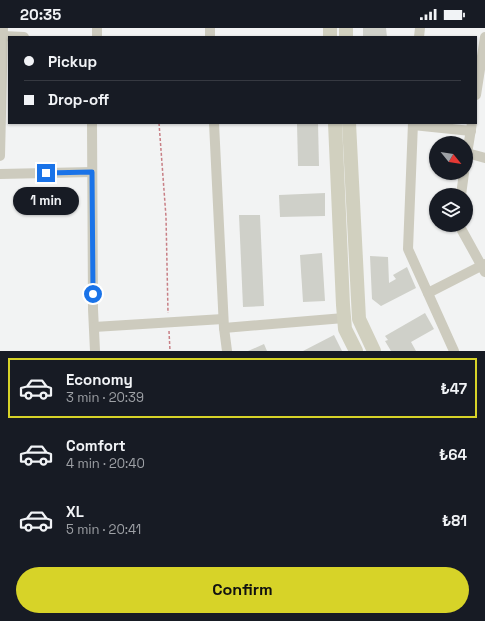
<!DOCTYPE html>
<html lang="en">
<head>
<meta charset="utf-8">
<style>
  :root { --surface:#171b24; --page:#242831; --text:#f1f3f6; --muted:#9ea1a6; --line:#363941; --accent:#d7d328 }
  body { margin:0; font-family:"Space Grotesk",sans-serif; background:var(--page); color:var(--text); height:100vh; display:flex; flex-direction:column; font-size:15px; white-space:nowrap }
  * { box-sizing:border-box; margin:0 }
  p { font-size:13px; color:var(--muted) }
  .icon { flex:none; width:22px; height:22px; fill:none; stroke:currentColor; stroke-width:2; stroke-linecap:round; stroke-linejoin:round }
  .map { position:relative; height:323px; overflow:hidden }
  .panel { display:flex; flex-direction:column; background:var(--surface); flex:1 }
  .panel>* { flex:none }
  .guide { position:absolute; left:8px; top:8px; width:469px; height:88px; border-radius:0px; box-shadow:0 1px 3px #0004; display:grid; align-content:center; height:88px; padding:0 16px; background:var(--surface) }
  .needle { width:26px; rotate:120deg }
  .fabs { position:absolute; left:429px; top:108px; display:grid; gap:8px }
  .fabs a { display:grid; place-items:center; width:44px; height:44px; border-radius:50%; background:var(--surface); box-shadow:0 1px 3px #0004; font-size:20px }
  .end { position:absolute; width:18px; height:18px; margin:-9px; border:5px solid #1a73e8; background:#fff; box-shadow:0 0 0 2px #fff }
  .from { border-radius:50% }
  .bubble { position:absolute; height:28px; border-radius:14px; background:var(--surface); box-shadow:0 1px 3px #0004; font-size:13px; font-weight:700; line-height:28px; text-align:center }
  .guide b { display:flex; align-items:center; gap:14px; height:38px; font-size:15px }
  .guide b+b { border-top:1px solid var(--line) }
  .guide i { width:10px; height:10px; background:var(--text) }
  ul { padding:7px 0 0; list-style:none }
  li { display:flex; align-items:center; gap:12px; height:60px; margin:0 8px 6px; padding:0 8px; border:2px solid transparent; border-radius:0px }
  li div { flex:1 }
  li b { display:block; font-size:15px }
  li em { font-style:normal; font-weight:700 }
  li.selected { border-color:var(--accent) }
  li>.icon { width:36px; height:36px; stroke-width:1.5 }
  .cta { display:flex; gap:8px; margin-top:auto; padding:8px 16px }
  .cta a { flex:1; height:46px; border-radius:24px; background:var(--accent); color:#111; font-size:16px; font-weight:700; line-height:46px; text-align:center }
  .status { display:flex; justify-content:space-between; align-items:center; height:28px; padding:0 20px; background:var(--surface); direction:ltr }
  .status svg { height:11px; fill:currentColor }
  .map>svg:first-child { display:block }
  .building { fill:#cfd0c9 }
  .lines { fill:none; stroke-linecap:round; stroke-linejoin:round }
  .path { stroke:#c87f85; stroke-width:1.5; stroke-dasharray:3 2; stroke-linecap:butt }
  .minor { stroke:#cdcbbe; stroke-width:10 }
  .secondary { stroke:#d1d0bf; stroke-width:14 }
  .route { stroke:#1a73e8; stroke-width:5 }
</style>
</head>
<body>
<div class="status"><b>20:35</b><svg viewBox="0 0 49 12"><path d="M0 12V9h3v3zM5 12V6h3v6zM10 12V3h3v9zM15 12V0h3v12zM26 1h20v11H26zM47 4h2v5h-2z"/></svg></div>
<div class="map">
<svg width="485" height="323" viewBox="0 0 485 323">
  <rect width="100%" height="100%" fill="#f2f3f3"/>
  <g class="building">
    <path d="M363,0h23l1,9h-24z"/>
    <path d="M297,95h21l1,43h-21z"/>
    <path d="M325,165v23l-45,1 -1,-22z"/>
    <path d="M239,187h21l4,91 -21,1z"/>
    <path d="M322,225l3,48 -22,1 -3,-47z"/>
    <path d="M370,228l18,1 1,26 7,-4 -3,-4 14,-8 9,21 -35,18 -9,-7z"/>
    <path d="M425,285l9,16 -23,13 5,9h-25l-6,-10 3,-1 -3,-4z"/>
    <path d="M334,307l8,16h-39z"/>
    <path d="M264,316l3,7h-19z"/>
  </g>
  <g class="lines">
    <g class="path">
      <path d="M159,95l7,94 2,96"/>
      <path d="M169,303l1,20"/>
    </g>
    <g class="minor">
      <path d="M210,0v9"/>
      <path d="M3,8l21,1"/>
      <path d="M97,9v-9"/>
      <path d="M419,9l1,-9"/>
      <path d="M476,67l9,-58"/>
      <path d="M92,95l1,186 2,42"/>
      <path d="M214,95l10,205 3,23"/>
      <path d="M413,95l-5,126 46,102"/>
      <path d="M413,97l58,6"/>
      <path d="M467,125l18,5"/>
      <path d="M0,128l3,-128"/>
      <path d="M466,132l6,-37"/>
      <path d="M0,146l92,-2"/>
      <path d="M461,167l3,-22"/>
      <path d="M459,197l26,47"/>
      <path d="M428,265l57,-29"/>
      <path d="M94,299l129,-8"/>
      <path d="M224,300l120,-10"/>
    </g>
    <g class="secondary">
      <path d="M330,0v9"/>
      <path d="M346,0v9"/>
      <path d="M335,95l8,182 2,24 11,22"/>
      <path d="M349,95l10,196 15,32"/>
    </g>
  </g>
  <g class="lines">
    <path class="route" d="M46,145l46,-1 1,122"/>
  </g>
</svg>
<div class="fabs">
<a><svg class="needle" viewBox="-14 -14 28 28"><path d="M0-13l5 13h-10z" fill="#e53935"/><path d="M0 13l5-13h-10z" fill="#9ea1a6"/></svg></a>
<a><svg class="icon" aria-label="layers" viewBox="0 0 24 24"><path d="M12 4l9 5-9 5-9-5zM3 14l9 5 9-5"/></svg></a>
</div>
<i class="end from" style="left:93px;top:266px"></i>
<i class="end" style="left:46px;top:145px"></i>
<div class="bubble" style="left:13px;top:159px;width:66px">1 min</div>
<div class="guide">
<b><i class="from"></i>Pickup</b>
<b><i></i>Drop-off</b>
</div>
</div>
<section class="panel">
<ul>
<li class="selected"><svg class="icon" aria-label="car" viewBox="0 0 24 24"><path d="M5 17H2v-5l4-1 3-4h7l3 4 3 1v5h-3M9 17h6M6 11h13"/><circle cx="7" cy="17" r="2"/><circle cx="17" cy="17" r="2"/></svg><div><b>Economy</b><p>3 min · 20:39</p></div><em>₺47</em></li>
<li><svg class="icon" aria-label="car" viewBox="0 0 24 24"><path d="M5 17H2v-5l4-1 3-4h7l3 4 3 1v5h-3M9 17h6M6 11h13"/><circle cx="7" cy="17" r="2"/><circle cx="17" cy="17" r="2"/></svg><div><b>Comfort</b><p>4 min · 20:40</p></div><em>₺64</em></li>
<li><svg class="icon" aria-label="car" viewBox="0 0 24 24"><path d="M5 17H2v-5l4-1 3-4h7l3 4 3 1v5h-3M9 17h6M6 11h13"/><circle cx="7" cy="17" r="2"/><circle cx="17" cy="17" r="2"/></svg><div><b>XL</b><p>5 min · 20:41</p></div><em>₺81</em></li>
</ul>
<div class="cta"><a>Confirm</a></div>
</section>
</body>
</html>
